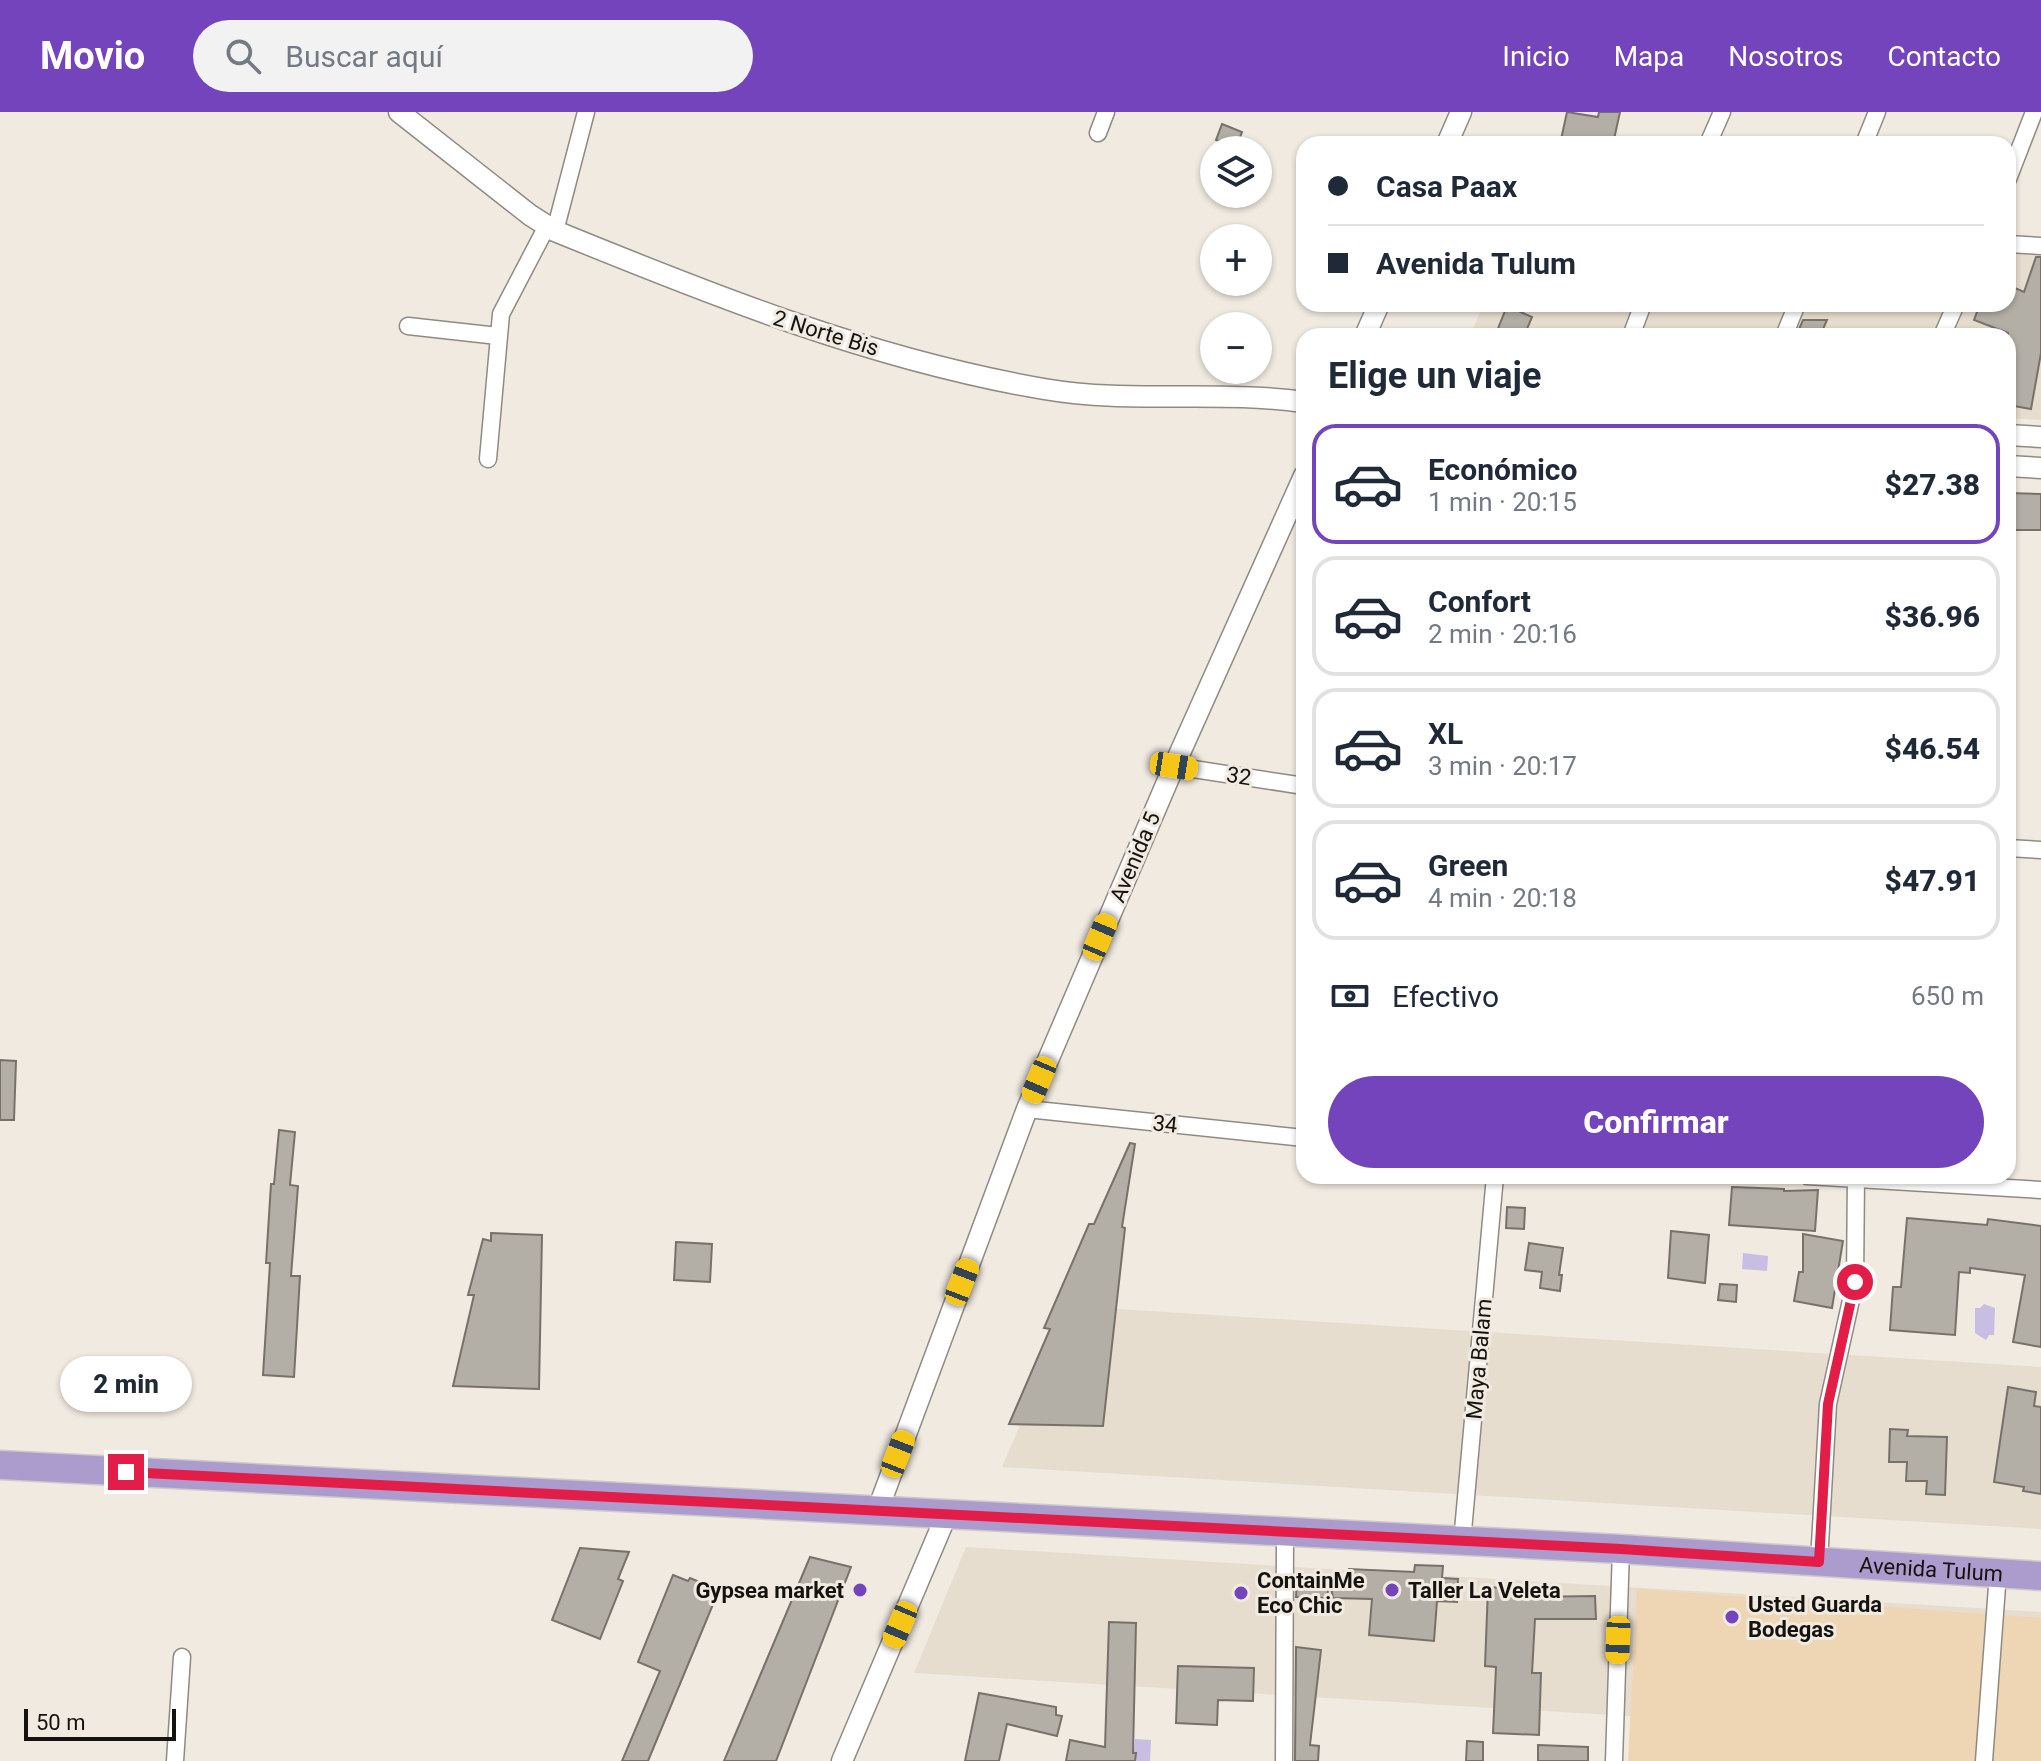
<!DOCTYPE html>
<html lang="es">
<head>
<meta charset="utf-8">
<style>
  :root { --surface:#fff; --page:#f2f2f3; --text:#1f2937; --muted:#747a83; --line:#e0e1e3; --accent:#7344bc }
  body { margin:0; font-family:Roboto,sans-serif; background:var(--page); color:var(--text); height:100vh; display:flex; flex-direction:column; font-size:30px; white-space:nowrap }
  * { box-sizing:border-box; margin:0 }
  p { font-size:26px; color:var(--muted) }
  .icon { flex:none; width:44px; height:44px; fill:none; stroke:currentColor; stroke-width:2; stroke-linecap:round; stroke-linejoin:round }
  .map { position:relative; flex:1; overflow:hidden }
  .details { position:absolute; left:1296px; top:216px; width:720px; height:856px; display:flex; flex-direction:column; background:var(--surface); border-radius:24px; box-shadow:0 2px 6px #0004 }
  .details>* { flex:none }
  .top-card { position:absolute; left:1296px; top:24px; width:720px; height:176px; border-radius:24px; box-shadow:0 2px 6px #0004; display:grid; align-content:center; height:176px; padding:0 32px; background:var(--surface) }
  .tools { position:absolute; left:1200px; top:24px; display:grid; gap:16px }
  .tools a { display:grid; place-items:center; width:72px; height:72px; border-radius:50%; background:var(--surface); box-shadow:0 2px 6px #0004; font-size:40px }
  .scale { position:absolute; left:24px; bottom:20px; width:152px; box-sizing:border-box; padding-left:8px; border:4px solid #151310; border-top:0; font-size:22px; line-height:28px; white-space:nowrap; color:#151310; -webkit-text-stroke:6px #f0eae1; paint-order:stroke }
  .end { position:absolute; width:36px; height:36px; margin:-18px; border:10px solid #e11d48; background:#fff; box-shadow:0 0 0 4px #fff }
  .from { border-radius:50% }
  .bubble { position:absolute; height:56px; border-radius:28px; background:var(--surface); box-shadow:0 2px 6px #0004; font-size:26px; font-weight:800; line-height:56px; text-align:center }
  .car { position:absolute; width:24px; height:48px; margin:-24px -12px; border-radius:10px; box-shadow:0 0 6px 2px #0007; background:linear-gradient(#f5c518 24%,#345 0 40%,#f5c518 0 76%,#345 0 86%,#f5c518 0) }
  .top-card b { display:flex; align-items:center; gap:28px; height:76px; font-size:30px }
  .top-card b+b { border-top:2px solid var(--line) }
  .top-card i { width:20px; height:20px; background:var(--text) }
  ul { padding:0; list-style:none }
  li { display:flex; align-items:center; gap:24px; height:120px; margin:0 16px 12px; padding:0 16px; border:4px solid var(--line); border-radius:24px }
  li div { flex:1 }
  li b { display:block; font-size:30px }
  li em { font-style:normal; font-weight:800 }
  li.active { border-color:var(--accent) }
  li>.icon { width:72px; height:72px; stroke-width:1.5 }
  h2 { padding:0 32px; font-size:36px; line-height:96px }
  .pay { display:flex; align-items:center; gap:20px; height:88px; padding:0 32px; font-size:30px }
  .pay p { margin-inline-start:auto }
  .action { display:flex; gap:16px; margin-top:auto; padding:16px 32px }
  .action a { flex:1; height:92px; border-radius:48px; background:var(--accent); color:#fff; font-size:32px; font-weight:800; line-height:92px; text-align:center }
  header { display:flex; align-items:center; gap:48px; box-sizing:border-box; height:112px; padding:0 40px; background:var(--accent); color:#fff }
  header strong { font-size:38px }
  nav { display:flex; gap:44px; margin-inline-start:auto; font-size:28px }
  .search { width:560px; height:72px; background:var(--page); display:flex; align-items:center; gap:20px; box-sizing:border-box; padding:0 28px; border-radius:44px; color:var(--muted); font-size:30px }
  .map>svg:first-child { display:block }
  .built { fill:#e7ddce }
  .green { fill:#eed5b4 }
  .water { fill:#c8bee3 }
  .building { fill:#b3aea6; stroke:#77716a; stroke-width:2 }
  .lines { fill:none; stroke-linecap:round; stroke-linejoin:round }
  .minor-casing { stroke:#908a83; stroke-width:19 }
  .tertiary-casing { stroke:#908a83; stroke-width:23 }
  .trunk-casing { stroke:#cccbca; stroke-width:31 }
  .minor { stroke:#fff; stroke-width:16 }
  .tertiary { stroke:#fff; stroke-width:20 }
  .trunk { stroke:#ac9cce; stroke-width:28 }
  .route { stroke:#e11d48; stroke-width:10 }
  .poi-dot { fill:#7344bc; stroke:#f0eae1; stroke-width:3 }
  .labels { text-anchor:middle; dominant-baseline:central; stroke-width:6; stroke-linejoin:round; paint-order:stroke }
  .street-label { font-size:22px; fill:#151310; stroke:#f0eae1 }
  .poi-label { font-size:22px; font-weight:bold; fill:#151310; stroke:#f0eae1; text-anchor:start }
</style>
</head>
<body>
<header>
<strong>Movio</strong>
<div class="search"><svg class="icon" aria-label="search" viewBox="0 0 24 24"><circle cx="10" cy="10" r="6"/><path d="M15 15l6 6"/></svg>Buscar aquí</div>
<nav><a>Inicio</a><a>Mapa</a><a>Nosotros</a><a>Contacto</a></nav>
</header>
<div class="map">
<svg width="2041" height="1649" viewBox="0 0 2041 1649">
  <rect width="100%" height="100%" fill="#f0eae1"/>
  <g class="built">
    <path d="M2008,141l33,2v165l-33,-2v-82h-538l13,-32h525z"/>
    <path d="M1071,1194l970,61v162l-1039,-62z"/>
    <path d="M966,1435l1075,65v129l-1127,-68z"/>
  </g>
  <path class="green" d="M1637,1477l404,29v143h-413z"/>
  <g class="water">
    <path d="M1743,1141l25,3 -1,15 -25,-2z"/>
    <path d="M1984,1192l11,4 -1,27h-5l-3,5 -11,-7v-25h5z"/>
    <path d="M1135,1627l16,1 -1,21h-17z"/>
  </g>
  <g class="building">
    <path d="M1567,0l31,5 1,-5h21l-7,32h-53z"/>
    <path d="M1222,12l20,8 -6,16 -20,-8z"/>
    <path d="M2036,145h5v96l-10,56 -23,-4v-72l-34,-13 6,-16h28v-19l16,7z"/>
    <path d="M1507,194l25,11 -8,19h-29z"/>
    <path d="M1803,208h24l-7,16h-24z"/>
    <path d="M2008,381l33,1v36h-33z"/>
    <path d="M0,948l16,1 -2,59h-14z"/>
    <path d="M279,1018l16,2 -5,53 8,1 -7,90h9l-6,101 -31,-2 7,-112h-4l5,-79h3z"/>
    <path d="M1130,1031l5,1 -13,83 3,1 -22,198 -94,-2 41,-95 -6,-1 45,-104h5z"/>
    <path d="M1732,1075l52,2v2l34,-1 -3,41 -86,-6z"/>
    <path d="M1507,1095l18,1 -1,21 -18,-1z"/>
    <path d="M1907,1106l80,7 1,-6 53,7v121l-28,-5 12,-67 -55,-7v5l-11,-1 -4,63 -65,-5 3,-43h8z"/>
    <path d="M1671,1119l38,4 -4,48 -37,-5z"/>
    <path d="M491,1121l51,2 -3,154 -86,-3 21,-91h-6l15,-56 8,2z"/>
    <path d="M1803,1122l40,7 -11,67 -38,-7 5,-29h4z"/>
    <path d="M676,1130l36,2 -2,38 -36,-2z"/>
    <path d="M1529,1131l34,5 -4,27h3l-2,16 -20,-3 2,-16 -17,-2z"/>
    <path d="M1720,1172l17,1 -1,17 -18,-2z"/>
    <path d="M2008,1275l28,5 -2,14 7,1v87l-18,-3 1,-4 -30,-5z"/>
    <path d="M1890,1317l18,1 -1,6 40,1 -2,58 -19,-1 1,-13h-21l1,-19h-18z"/>
    <path d="M580,1436l49,4 -11,27 5,2 -23,58 -48,-19z"/>
    <path d="M810,1445l41,10 -75,194h-52z"/>
    <path d="M1415,1453l28,1 -1,12 16,1 -1,23 -20,-1 -3,40 -65,-6 3,-36 -39,-1 -4,-21 19,1 1,-9 65,3z"/>
    <path d="M673,1463l15,6 2,-3 29,12 -71,171h-26l38,-90 -22,-9z"/>
    <path d="M1297,1467l32,3 -2,16 -31,-1z"/>
    <path d="M1488,1475l28,2 -1,8 80,-1 1,23h-61l-3,54h9l-2,62 -46,-2 3,-66 -11,-1z"/>
    <path d="M1109,1510l27,1 -3,130h3l-1,8h-69l4,-21 35,7z"/>
    <path d="M1296,1535l25,3 -11,95 9,1 -1,15h-23z"/>
    <path d="M1178,1554l76,2 -1,33 -35,-1 -1,25 -41,-2z"/>
    <path d="M979,1581l77,14v8l6,1 -5,20 -50,-12 -8,37h-34z"/>
    <path d="M1467,1629l16,1v19h-17z"/>
    <path d="M1538,1633l50,2v14h-50z"/>
  </g>
  <g class="lines">
    <g class="minor-casing">
      <g id="minor">
        <path d="M1098,21l8,-21"/>
        <path d="M1708,32l14,-32"/>
        <path d="M1864,32l13,-32"/>
        <path d="M2008,67l26,-67"/>
        <path d="M555,119l31,-119"/>
        <path d="M2008,132l33,2"/>
        <path d="M408,214l90,10"/>
        <path d="M1631,224l12,-32"/>
        <path d="M1784,224l13,-32"/>
        <path d="M1942,224l14,-32"/>
        <path d="M488,347l13,-145 46,-88"/>
        <path d="M1174,654l130,20"/>
        <path d="M2008,736l33,2"/>
        <path d="M1027,997l277,29"/>
        <path d="M1807,1064l234,14"/>
        <path d="M1462,1430l33,-366"/>
        <path d="M1819,1450l9,-158 27,-122 1,-106"/>
        <path d="M175,1649l7,-104"/>
        <path d="M1284,1649l1,-229"/>
        <path d="M1614,1649l7,-212"/>
        <path d="M1984,1649l14,-188"/>
      </g>
    </g>
    <g class="tertiary-casing">
      <g id="tertiary">
        <path d="M399,0l131,103 25,16c159,65 319,129 489,158 86,15 174,1 260,13"/>
        <path d="M1447,32l14,-32"/>
        <path d="M1365,224l14,-32"/>
        <path d="M2008,323l33,2"/>
        <path d="M2008,354l33,2"/>
        <path d="M877,1400l150,-403 147,-343 130,-290"/>
        <path d="M842,1649l104,-245"/>
      </g>
    </g>
    <g class="trunk-casing">
      <g id="trunk">
        <path id="s1" d="M0,1353l1621,84 420,27"/>
      </g>
    </g>
    <use href="#minor" class="minor"/>
    <use href="#tertiary" class="tertiary"/>
    <use href="#trunk" class="trunk"/>
  </g>
  <g class="lines">
    <path class="route" d="M126,1360l1495,77 198,13 9,-158 27,-122"/>
  </g>
  <g class="poi-dot">
    <circle cx="860" cy="1478" r="8"/>
    <circle cx="1392" cy="1478" r="8"/>
    <circle cx="1241" cy="1481" r="8"/>
    <circle cx="1732" cy="1505" r="8"/>
  </g>
  <g class="labels">
    <g class="street-label">
      <text transform="translate(826 221) rotate(17)">2 Norte Bis</text>
      <text transform="translate(1239 664) rotate(9)">32</text>
      <text transform="translate(1135 745) rotate(-67)">Avenida 5</text>
      <text transform="translate(1165 1012) rotate(6)">34</text>
      <text transform="translate(1479 1247) rotate(-85)">Maya Balam</text>
      <text stroke="none"><textPath href="#s1" startOffset="1934">Avenida Tulum</textPath></text>
    </g>
    <g class="poi-label">
      <text x="1257" y="1468">ContainMe<tspan x="1257" dy="25">Eco Chic</tspan></text>
      <text x="844" y="1478" text-anchor="end">Gypsea market</text>
      <text x="1408" y="1478">Taller La Veleta</text>
      <text x="1748" y="1492">Usted Guarda<tspan x="1748" dy="25">Bodegas</tspan></text>
    </g>
  </g>
</svg>
<div class="tools">
<a><svg class="icon" aria-label="layers" viewBox="0 0 24 24"><path d="M12 4l9 5-9 5-9-5zM3 14l9 5 9-5"/></svg></a>
<a>+</a>
<a>−</a>
</div>
<div class="scale">50 m</div>
<i class="end from" style="left:1855px;top:1170px"></i>
<i class="end" style="left:126px;top:1360px"></i>
<div class="bubble" style="left:60px;top:1244px;width:132px">2 min</div>
<i class="car" style="left:1174px;top:654px;rotate:99deg"></i>
<i class="car" style="left:1100px;top:825px;rotate:23deg"></i>
<i class="car" style="left:1039px;top:968px;rotate:203deg"></i>
<i class="car" style="left:962px;top:1170px;rotate:21deg"></i>
<i class="car" style="left:898px;top:1342px;rotate:21deg"></i>
<i class="car" style="left:900px;top:1513px;rotate:203deg"></i>
<i class="car" style="left:1618px;top:1528px;rotate:182deg"></i>
<div class="top-card">
<b><i class="from"></i>Casa Paax</b>
<b><i></i>Avenida Tulum</b>
</div>
<section class="details">
<h2>Elige un viaje</h2>
<ul>
<li class="active"><svg class="icon" aria-label="car" viewBox="0 0 24 24"><path d="M5 17H2v-5l4-1 3-4h7l3 4 3 1v5h-3M9 17h6M6 11h13"/><circle cx="7" cy="17" r="2"/><circle cx="17" cy="17" r="2"/></svg><div><b>Económico</b><p>1 min · 20:15</p></div><em>$27.38</em></li>
<li><svg class="icon" aria-label="car" viewBox="0 0 24 24"><path d="M5 17H2v-5l4-1 3-4h7l3 4 3 1v5h-3M9 17h6M6 11h13"/><circle cx="7" cy="17" r="2"/><circle cx="17" cy="17" r="2"/></svg><div><b>Confort</b><p>2 min · 20:16</p></div><em>$36.96</em></li>
<li><svg class="icon" aria-label="car" viewBox="0 0 24 24"><path d="M5 17H2v-5l4-1 3-4h7l3 4 3 1v5h-3M9 17h6M6 11h13"/><circle cx="7" cy="17" r="2"/><circle cx="17" cy="17" r="2"/></svg><div><b>XL</b><p>3 min · 20:17</p></div><em>$46.54</em></li>
<li><svg class="icon" aria-label="car" viewBox="0 0 24 24"><path d="M5 17H2v-5l4-1 3-4h7l3 4 3 1v5h-3M9 17h6M6 11h13"/><circle cx="7" cy="17" r="2"/><circle cx="17" cy="17" r="2"/></svg><div><b>Green</b><p>4 min · 20:18</p></div><em>$47.91</em></li>
</ul>
<div class="pay"><svg class="icon" aria-label="cash" viewBox="0 0 24 24"><path d="M3 7h18v10H3z"/><circle cx="12" cy="12" r="2"/></svg>Efectivo<p>650 m</p></div>
<div class="action"><a>Confirmar</a></div>
</section>
</div>
</body>
</html>
